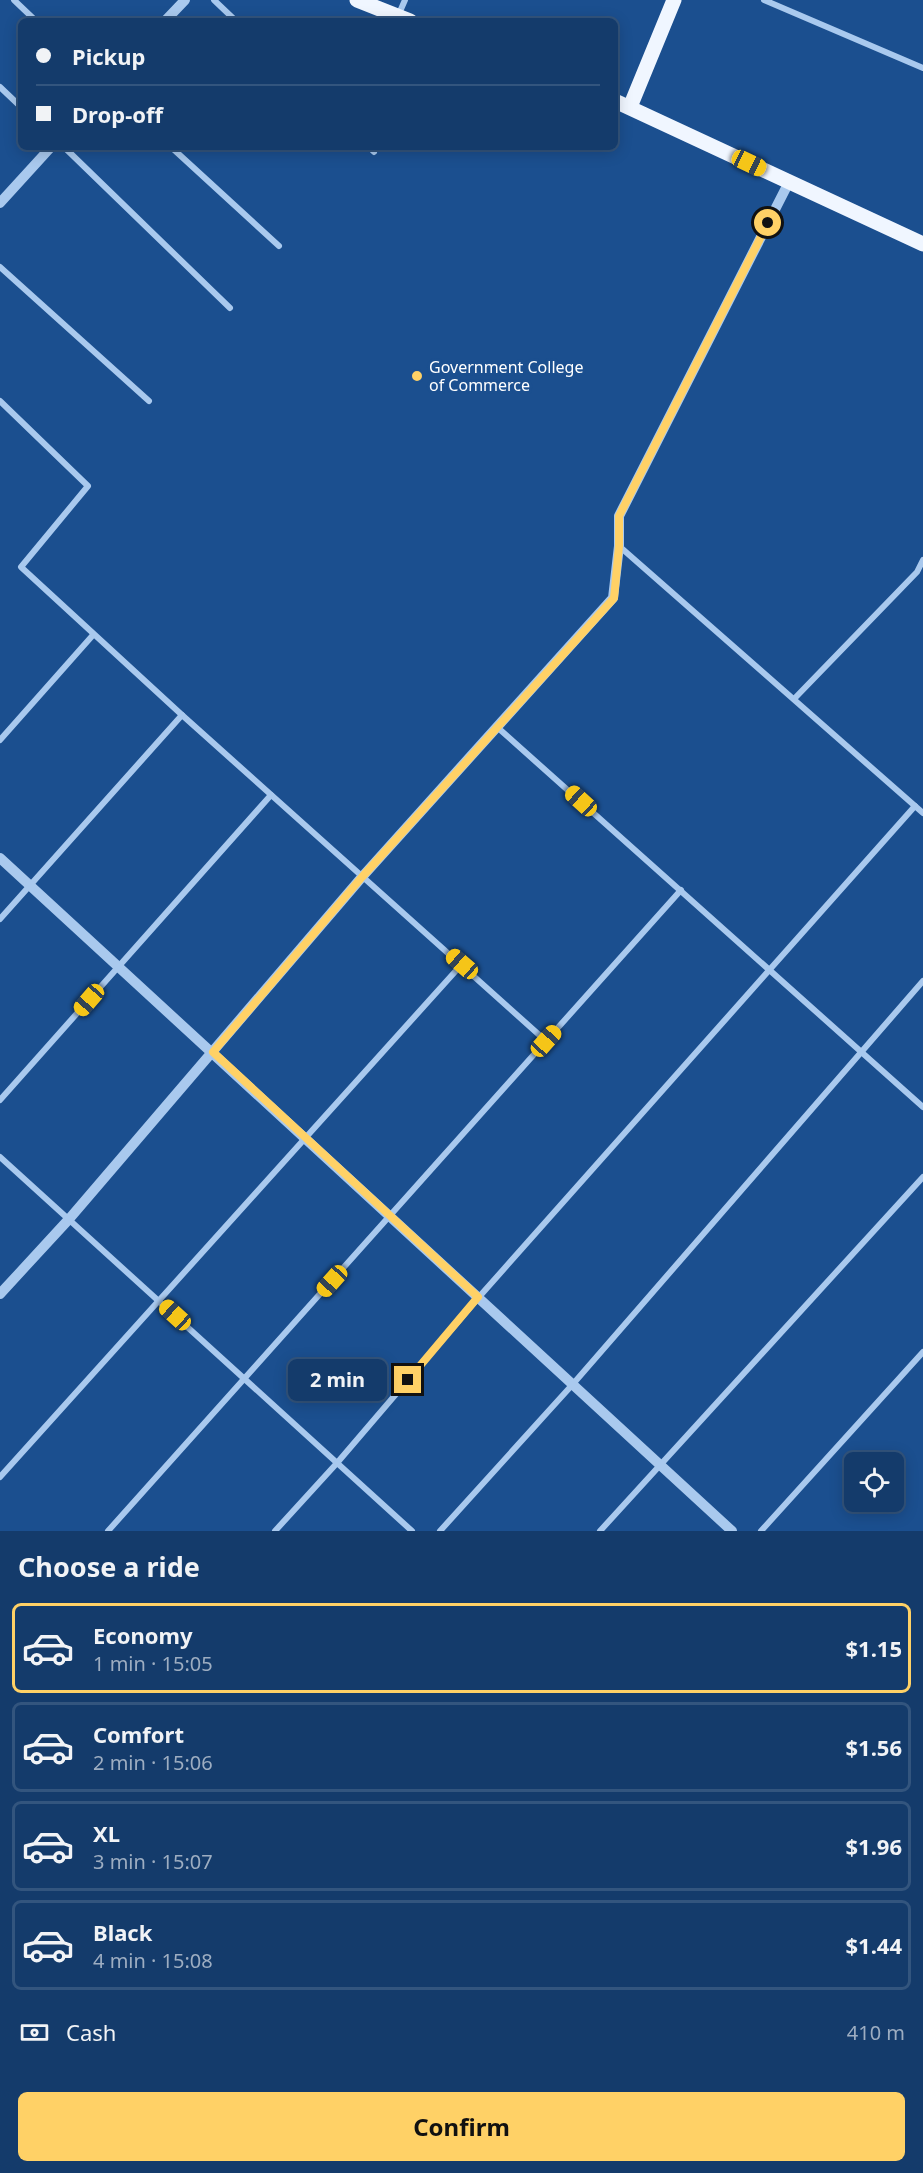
<!DOCTYPE html>
<html lang="en">
<head>
<meta charset="utf-8">
<style>
  :root { --surface:#143b6b; --page:#1d4271; --text:#f1f3f6; --muted:#9dadc1; --line:#33557e; --accent:#ffd166 }
  body { margin:0; font-family:"Noto Sans",sans-serif; background:var(--page); color:var(--text); height:100vh; display:flex; flex-direction:column; font-size:22px; white-space:nowrap }
  * { box-sizing:border-box; margin:0 }
  p { font-size:20px; color:var(--muted) }
  .icon { flex:none; width:33px; height:33px; fill:none; stroke:currentColor; stroke-width:2; stroke-linecap:round; stroke-linejoin:round }
  .map { position:relative; height:1531px; overflow:hidden }
  .details { display:flex; flex-direction:column; background:var(--surface); flex:1 }
  .details>* { flex:none }
  .top-card { position:absolute; left:18px; top:18px; width:600px; height:132px; border-radius:9px; box-shadow:0 3px 15px #0003,0 0 0 2px var(--line); display:grid; align-content:center; height:132px; padding:0 18px; background:var(--surface) }
  .buttons { position:absolute; left:844px; top:1452px; display:grid; gap:12px }
  .buttons a { display:grid; place-items:center; width:60px; height:60px; border-radius:9px; background:var(--surface); box-shadow:0 3px 15px #0003,0 0 0 2px var(--line); font-size:30px }
  .end { position:absolute; width:27px; height:27px; margin:-14px; border:8px solid #ffd166; background:#111; box-shadow:0 0 0 3px #111 }
  .from { border-radius:50% }
  .bubble { position:absolute; height:42px; border-radius:9px; background:var(--surface); box-shadow:0 3px 15px #0003,0 0 0 2px var(--line); font-size:20px; font-weight:700; line-height:42px; text-align:center }
  .car { position:absolute; width:18px; height:36px; margin:-18px -9px; border-radius:8px; box-shadow:0 0 4px 2px #0007; background:linear-gradient(#f5c518 24%,#345 0 40%,#f5c518 0 76%,#345 0 86%,#f5c518 0) }
  .top-card b { display:flex; align-items:center; gap:21px; height:57px; font-size:22px }
  .top-card b+b { border-top:2px solid var(--line) }
  .top-card i { width:15px; height:15px; background:var(--text) }
  ul { padding:0; list-style:none }
  li { display:flex; align-items:center; gap:18px; height:90px; margin:0 12px 9px; padding:0 6px; border:3px solid var(--line); border-radius:9px }
  li div { flex:1 }
  li b { display:block; font-size:22px }
  li em { font-style:normal; font-weight:700 }
  li.selected { border-color:var(--accent) }
  li>.icon { width:54px; height:54px; stroke-width:1.5 }
  h2 { padding:0 18px; font-size:27px; line-height:72px }
  .pay { display:flex; align-items:center; gap:15px; height:66px; padding:0 18px; font-size:22px }
  .pay p { margin-inline-start:auto }
  .primary-button { display:flex; gap:12px; margin-top:auto; padding:12px 18px }
  .primary-button a { flex:1; height:69px; border-radius:9px; background:var(--accent); color:#111; font-size:24px; font-weight:700; line-height:69px; text-align:center }
  .map>svg:first-child { display:block }
  .lines { fill:none; stroke-linecap:round; stroke-linejoin:round }
  .minor { stroke:#a9c9ee; stroke-width:6 }
  .tertiary { stroke:#a9c9ee; stroke-width:10 }
  .primary { stroke:#f0f6ff; stroke-width:15 }
  .route { stroke:#ffd166; stroke-width:8 }
  .poi-dot { fill:#ffd166; stroke:#1b4f8f; stroke-width:2 }
  .labels { text-anchor:middle; dominant-baseline:central; stroke-width:6; stroke-linejoin:round; paint-order:stroke }
  .poi-label { font-size:16px; fill:#fff; stroke:#1b4f8f; text-anchor:start }
</style>
</head>
<body>
<div class="map">
<svg width="923" height="1531" viewBox="0 0 923 1531">
  <rect width="100%" height="100%" fill="#1b4f8f"/>
  <g class="lines">
    <g class="minor">
      <path d="M14,0l22,21"/>
      <path d="M214,0l22,21"/>
      <path d="M764,0l159,68"/>
      <path d="M398,16l7,-16"/>
      <path d="M0,87l21,20"/>
      <path d="M64,147l166,161"/>
      <path d="M171,147l108,99"/>
      <path d="M369,147l5,5"/>
      <path d="M0,267l149,134"/>
      <path d="M0,401l88,85 -67,81 161,148 364,326"/>
      <path d="M619,546l304,267"/>
      <path d="M794,699l123,-127 6,-12"/>
      <path d="M497,727l426,380"/>
      <path d="M0,740l93,-105"/>
      <path d="M0,919l182,-204"/>
      <path d="M0,1100l271,-305"/>
      <path d="M0,1157l412,374"/>
      <path d="M0,1477l462,-513"/>
      <path d="M108,1531l573,-641"/>
      <path d="M275,1531l62,-68 142,-166 436,-491"/>
      <path d="M440,1531l133,-147 350,-403"/>
      <path d="M600,1531l323,-354"/>
      <path d="M761,1531l162,-179"/>
    </g>
    <g class="tertiary">
      <path d="M165,21l20,-21"/>
      <path d="M0,203l51,-56"/>
      <path d="M0,858l732,673"/>
      <path d="M0,1294l70,-76 292,-341 251,-279 6,-52v-30l170,-334"/>
    </g>
    <g class="primary">
      <path d="M357,0l53,21"/>
      <path d="M615,101l308,143"/>
      <path d="M630,107l44,-107"/>
    </g>
  </g>
  <g class="lines">
    <path class="route" d="M408,1380l70,-83 -265,-245 149,-175 252,-279 5,-52v-30l149,-293"/>
  </g>
  <circle class="poi-dot" cx="417" cy="376" r="6"/>
  <g class="labels">
    <g class="poi-label">
      <text x="429" y="367">Government College<tspan x="429" dy="18">of Commerce</tspan></text>
    </g>
  </g>
</svg>
<div class="buttons">
<a><svg class="icon" aria-label="locate" viewBox="0 0 24 24"><circle cx="12" cy="12" r="6"/><path d="M12 2v4M12 18v4M2 12h4M18 12h4"/></svg></a>
</div>
<i class="end from" style="left:768px;top:223px"></i>
<i class="end" style="left:408px;top:1380px"></i>
<div class="bubble" style="left:288px;top:1359px;width:99px">2 min</div>
<i class="car" style="left:749px;top:163px;rotate:115deg"></i>
<i class="car" style="left:581px;top:801px;rotate:312deg"></i>
<i class="car" style="left:462px;top:964px;rotate:311deg"></i>
<i class="car" style="left:89px;top:1000px;rotate:221deg"></i>
<i class="car" style="left:546px;top:1041px;rotate:42deg"></i>
<i class="car" style="left:332px;top:1281px;rotate:222deg"></i>
<i class="car" style="left:175px;top:1315px;rotate:312deg"></i>
<div class="top-card">
<b><i class="from"></i>Pickup</b>
<b><i></i>Drop-off</b>
</div>
</div>
<section class="details">
<h2>Choose a ride</h2>
<ul>
<li class="selected"><svg class="icon" aria-label="car" viewBox="0 0 24 24"><path d="M5 17H2v-5l4-1 3-4h7l3 4 3 1v5h-3M9 17h6M6 11h13"/><circle cx="7" cy="17" r="2"/><circle cx="17" cy="17" r="2"/></svg><div><b>Economy</b><p>1 min · 15:05</p></div><em>$1.15</em></li>
<li><svg class="icon" aria-label="car" viewBox="0 0 24 24"><path d="M5 17H2v-5l4-1 3-4h7l3 4 3 1v5h-3M9 17h6M6 11h13"/><circle cx="7" cy="17" r="2"/><circle cx="17" cy="17" r="2"/></svg><div><b>Comfort</b><p>2 min · 15:06</p></div><em>$1.56</em></li>
<li><svg class="icon" aria-label="car" viewBox="0 0 24 24"><path d="M5 17H2v-5l4-1 3-4h7l3 4 3 1v5h-3M9 17h6M6 11h13"/><circle cx="7" cy="17" r="2"/><circle cx="17" cy="17" r="2"/></svg><div><b>XL</b><p>3 min · 15:07</p></div><em>$1.96</em></li>
<li><svg class="icon" aria-label="car" viewBox="0 0 24 24"><path d="M5 17H2v-5l4-1 3-4h7l3 4 3 1v5h-3M9 17h6M6 11h13"/><circle cx="7" cy="17" r="2"/><circle cx="17" cy="17" r="2"/></svg><div><b>Black</b><p>4 min · 15:08</p></div><em>$1.44</em></li>
</ul>
<div class="pay"><svg class="icon" aria-label="cash" viewBox="0 0 24 24"><path d="M3 7h18v10H3z"/><circle cx="12" cy="12" r="2"/></svg>Cash<p>410 m</p></div>
<div class="primary-button"><a>Confirm</a></div>
</section>
</body>
</html>
